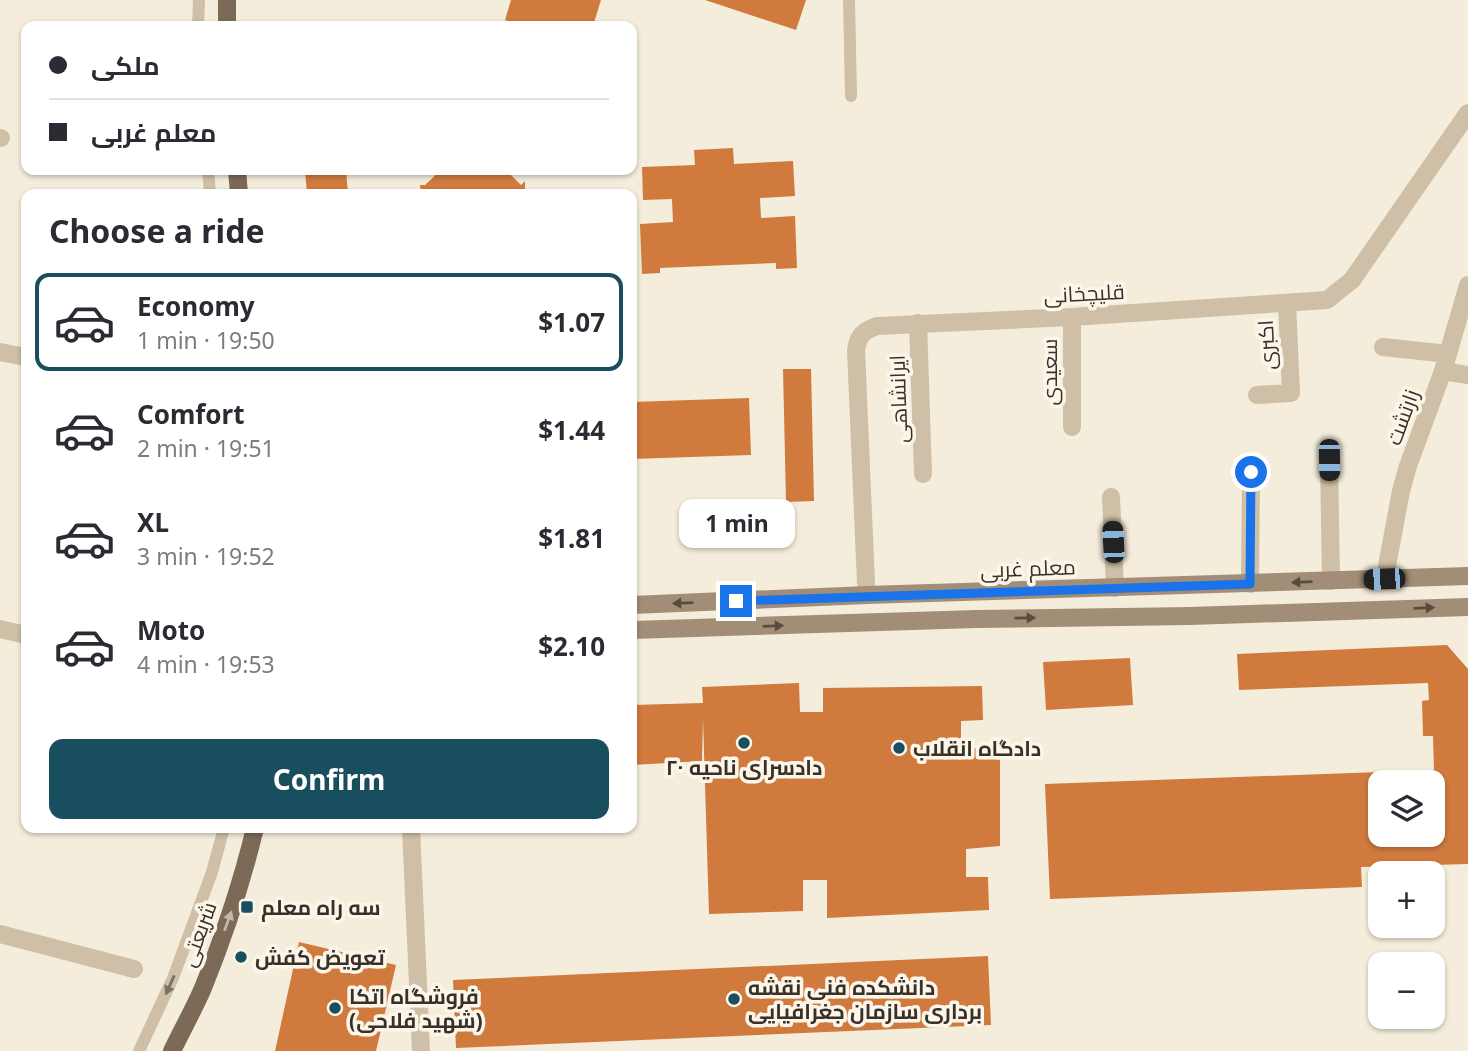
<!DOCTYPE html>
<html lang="en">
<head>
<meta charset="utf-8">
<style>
  :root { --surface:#fff; --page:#f7f7f7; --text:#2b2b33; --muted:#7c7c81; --line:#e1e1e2; --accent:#194e5f }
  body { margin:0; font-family:"Noto Sans",Cairo,sans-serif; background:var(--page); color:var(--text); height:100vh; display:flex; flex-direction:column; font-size:26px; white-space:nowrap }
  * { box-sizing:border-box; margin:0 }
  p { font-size:23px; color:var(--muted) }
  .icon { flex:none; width:38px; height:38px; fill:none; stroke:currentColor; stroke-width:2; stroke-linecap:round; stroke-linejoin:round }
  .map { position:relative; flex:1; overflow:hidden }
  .sheet { position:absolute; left:21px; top:189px; width:616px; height:644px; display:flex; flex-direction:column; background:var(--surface); border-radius:14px; box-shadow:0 2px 5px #0004 }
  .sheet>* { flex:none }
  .banner { position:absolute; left:21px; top:21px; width:616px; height:154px; border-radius:14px; box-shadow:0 2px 5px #0004; display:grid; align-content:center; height:154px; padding:0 28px; background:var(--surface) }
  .tools { position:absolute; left:1368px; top:770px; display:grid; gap:14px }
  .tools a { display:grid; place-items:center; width:77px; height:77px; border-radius:14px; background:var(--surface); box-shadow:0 2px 5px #0004; font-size:35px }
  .end { position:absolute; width:32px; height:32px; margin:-16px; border:9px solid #1a73e8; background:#fff; box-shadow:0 0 0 4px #fff }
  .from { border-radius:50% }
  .bubble { position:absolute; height:49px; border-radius:14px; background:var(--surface); box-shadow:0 2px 5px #0004; font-size:23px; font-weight:700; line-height:49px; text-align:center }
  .car { position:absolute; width:21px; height:42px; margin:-21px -10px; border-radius:9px; box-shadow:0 0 5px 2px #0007; background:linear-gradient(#222 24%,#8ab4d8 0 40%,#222 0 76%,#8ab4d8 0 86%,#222 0) }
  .banner b { display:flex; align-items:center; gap:24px; height:66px; font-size:26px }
  .banner b+b { border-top:2px solid var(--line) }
  .banner i { width:18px; height:18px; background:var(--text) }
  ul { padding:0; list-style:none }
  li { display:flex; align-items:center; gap:21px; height:98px; margin:0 14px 10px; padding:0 14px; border:4px solid transparent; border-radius:14px }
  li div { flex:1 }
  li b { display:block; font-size:26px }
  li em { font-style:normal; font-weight:700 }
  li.current { border-color:var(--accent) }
  li>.icon { width:63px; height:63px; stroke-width:1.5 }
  h2 { padding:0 28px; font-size:32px; line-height:84px }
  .primary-button { display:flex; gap:14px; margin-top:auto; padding:14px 28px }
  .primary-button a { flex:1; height:80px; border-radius:14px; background:var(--accent); color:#fff; font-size:28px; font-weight:700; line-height:80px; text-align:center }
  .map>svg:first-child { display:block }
  .building { fill:#d07a3e; fill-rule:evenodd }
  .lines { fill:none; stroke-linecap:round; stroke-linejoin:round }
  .lane { stroke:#cebfa6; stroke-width:12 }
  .street { stroke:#cebfa6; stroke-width:18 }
  .secondary { stroke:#a28e77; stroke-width:18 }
  .primary { stroke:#7c6a57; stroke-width:18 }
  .oneway { fill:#584c40 }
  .oneway2 { fill:#c2b7a7 }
  .oneway3 { fill:#7c7061 }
  .route { stroke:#1a73e8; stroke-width:9 }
  .poi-dot { fill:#194e5f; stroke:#fbf6e9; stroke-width:2.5 }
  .labels { text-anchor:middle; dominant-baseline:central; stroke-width:7; stroke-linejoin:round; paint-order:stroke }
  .street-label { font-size:21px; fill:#393028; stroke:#fbf6e9 }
  .poi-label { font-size:21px; font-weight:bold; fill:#393028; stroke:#fbf6e9; text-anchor:start }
</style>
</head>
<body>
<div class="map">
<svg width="1468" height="1051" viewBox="0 0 1468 1051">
  <rect width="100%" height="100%" fill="#f4eddc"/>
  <g class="building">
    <path d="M511,0h90l-8,26h-80l1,-3 -9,-3z"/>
    <path d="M705,0h101l-10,30z"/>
    <path d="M733,148l1,16 59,-3 2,35 -35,2 1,20 34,-2 2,52 -21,1v-6l-116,5v5l-18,1 -2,-50 33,-2 -1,-23 -29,1 -1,-33 53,-2 -1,-15z"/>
    <path d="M305,170h41l2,24h-41z"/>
    <path d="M441,170h65l15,15 4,-4v13h-104l-1,-9h5z"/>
    <path d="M783,369h28l3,132 -28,1z"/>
    <path d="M749,398l2,57 -119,4v-57z"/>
    <path d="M1447,645l21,24v195l-107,3 1,20 -312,12 -5,-115 389,-14 -1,-34h-10l-1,-35 7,-1 -1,-17 -189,7 -2,-36zM1381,782h52v53h-52z"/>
    <path d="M1130,658l3,47 -87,5 -3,-48z"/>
    <path d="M799,683l1,29h23v-24l159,-2 1,34 -22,1v28l39,-1v98l-34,3v28h22l1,33 -162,8v-38h-24v31l-94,3 -6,-195 -1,42 -70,4v-60l71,-2 -1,-16z"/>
    <path d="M299,942l97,23 -20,86h-101z"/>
    <path d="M988,956l3,69 -535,23 -3,-68z"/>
  </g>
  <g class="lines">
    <g class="lane">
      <path d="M849,0l2,96"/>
      <path d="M198,26l1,-26"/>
      <path d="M208,170l2,24"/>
      <path d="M139,1051l34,-73 39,-106 12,-44"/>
    </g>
    <g class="street">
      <path d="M0,138h1"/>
      <path d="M1072,317v110"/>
      <path d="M918,323l5,151"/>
      <path d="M1383,347l65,7"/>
      <path d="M0,352l26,5"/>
      <path d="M1443,371l25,4"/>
      <path d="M1257,395l34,-2 -4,-90"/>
      <path d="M1329,460l2,121"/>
      <path d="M1111,497l4,91"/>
      <path d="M1387,566l14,-75 7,-25 35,-95 25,-86"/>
      <path d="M866,583l-10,-233c2,-14 7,-19 21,-24l195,-9 255,-17 25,-20 116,-167"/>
      <path d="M1250,584l1,-112"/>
      <path d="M0,629l26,6"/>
      <path d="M411,828l10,223"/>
      <path d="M0,934l134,35"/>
    </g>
    <g class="secondary">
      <path d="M632,605l235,-10 601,-19"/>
      <path d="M632,630l344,-11 214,-3 278,-9"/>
    </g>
    <g class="primary">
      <path d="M227,0v26"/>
      <path d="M237,170l2,24"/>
      <path d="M172,1051c10,-21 22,-42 31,-63 21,-52 39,-106 52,-160"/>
    </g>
  </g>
  <defs><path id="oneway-solid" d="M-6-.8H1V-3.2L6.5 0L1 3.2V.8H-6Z" transform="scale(1.75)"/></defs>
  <g class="oneway">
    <use href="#oneway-solid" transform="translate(1302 582) rotate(178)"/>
    <use href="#oneway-solid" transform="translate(683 603) rotate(178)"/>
    <use href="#oneway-solid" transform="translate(1424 608) rotate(-2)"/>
    <use href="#oneway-solid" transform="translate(1025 618) rotate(-1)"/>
    <use href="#oneway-solid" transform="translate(773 626) rotate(-2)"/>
  </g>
  <use class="oneway2" href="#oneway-solid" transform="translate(228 921) rotate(-70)"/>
  <use class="oneway3" href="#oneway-solid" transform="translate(170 985) rotate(114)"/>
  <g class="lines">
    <path class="route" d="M736,601l514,-17 1,-112"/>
  </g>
  <g class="poi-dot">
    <circle cx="744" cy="743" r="7"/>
    <circle cx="899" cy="748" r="7"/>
    <rect x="240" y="900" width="14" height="14" rx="3.5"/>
    <circle cx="241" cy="957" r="7"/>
    <circle cx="734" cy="999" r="7"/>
    <circle cx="335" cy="1008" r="7"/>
  </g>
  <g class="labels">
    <g class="street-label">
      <text transform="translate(1084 293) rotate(-3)">قلیچخانی</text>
      <text transform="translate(1266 345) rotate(-93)">اکبری</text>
      <text transform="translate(1049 372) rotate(-90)">سعیدی</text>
      <text transform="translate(898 399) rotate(-92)">ایرانشاهی</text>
      <text transform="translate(1402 417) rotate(-70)">زارتشت</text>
      <text transform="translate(1028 568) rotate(-2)">معلم غربی</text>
      <text transform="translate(198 934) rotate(-70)">شریعتی</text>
    </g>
    <g class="poi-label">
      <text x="913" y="748">دادگاه انقلاب</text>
      <text x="744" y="767" text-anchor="middle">دادسرای ناحیه ۲۰</text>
      <text x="261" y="907">سه راه معلم</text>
      <text x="255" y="957">تعویض کفش</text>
      <text x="748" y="987">دانشکده فنی نقشه<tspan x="748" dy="24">برداری سازمان جغرافیایی</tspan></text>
      <text x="349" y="996">فروشگاه اتکا<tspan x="349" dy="24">(شهید فلاحی)</tspan></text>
    </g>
  </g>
</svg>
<div class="tools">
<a><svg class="icon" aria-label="layers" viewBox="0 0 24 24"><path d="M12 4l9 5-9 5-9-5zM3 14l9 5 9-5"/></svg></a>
<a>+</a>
<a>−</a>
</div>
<i class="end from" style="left:1251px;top:472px"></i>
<i class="end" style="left:736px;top:601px"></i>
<div class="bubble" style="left:679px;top:499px;width:116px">1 min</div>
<i class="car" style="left:1329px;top:460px;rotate:179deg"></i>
<i class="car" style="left:1113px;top:542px;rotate:357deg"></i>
<i class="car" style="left:1384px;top:579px;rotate:268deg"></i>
<div class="banner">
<b><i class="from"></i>ملکی</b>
<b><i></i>معلم غربی</b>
</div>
<section class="sheet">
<h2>Choose a ride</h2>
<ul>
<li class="current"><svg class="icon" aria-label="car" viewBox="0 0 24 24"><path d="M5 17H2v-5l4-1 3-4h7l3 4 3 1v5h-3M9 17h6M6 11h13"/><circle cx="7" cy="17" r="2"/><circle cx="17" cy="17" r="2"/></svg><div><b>Economy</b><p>1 min · 19:50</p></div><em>$1.07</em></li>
<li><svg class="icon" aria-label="car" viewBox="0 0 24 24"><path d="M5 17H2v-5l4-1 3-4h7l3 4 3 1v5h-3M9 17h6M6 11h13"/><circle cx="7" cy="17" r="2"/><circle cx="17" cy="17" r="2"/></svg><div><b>Comfort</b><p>2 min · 19:51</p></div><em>$1.44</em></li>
<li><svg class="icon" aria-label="car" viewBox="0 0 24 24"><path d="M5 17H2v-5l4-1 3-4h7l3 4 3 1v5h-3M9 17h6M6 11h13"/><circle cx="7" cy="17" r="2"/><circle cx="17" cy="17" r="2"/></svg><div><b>XL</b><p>3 min · 19:52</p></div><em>$1.81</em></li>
<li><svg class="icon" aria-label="car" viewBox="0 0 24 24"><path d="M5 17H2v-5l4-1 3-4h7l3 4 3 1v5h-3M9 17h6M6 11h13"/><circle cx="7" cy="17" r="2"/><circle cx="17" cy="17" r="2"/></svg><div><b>Moto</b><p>4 min · 19:53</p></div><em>$2.10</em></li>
</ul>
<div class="primary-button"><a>Confirm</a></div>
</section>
</div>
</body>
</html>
